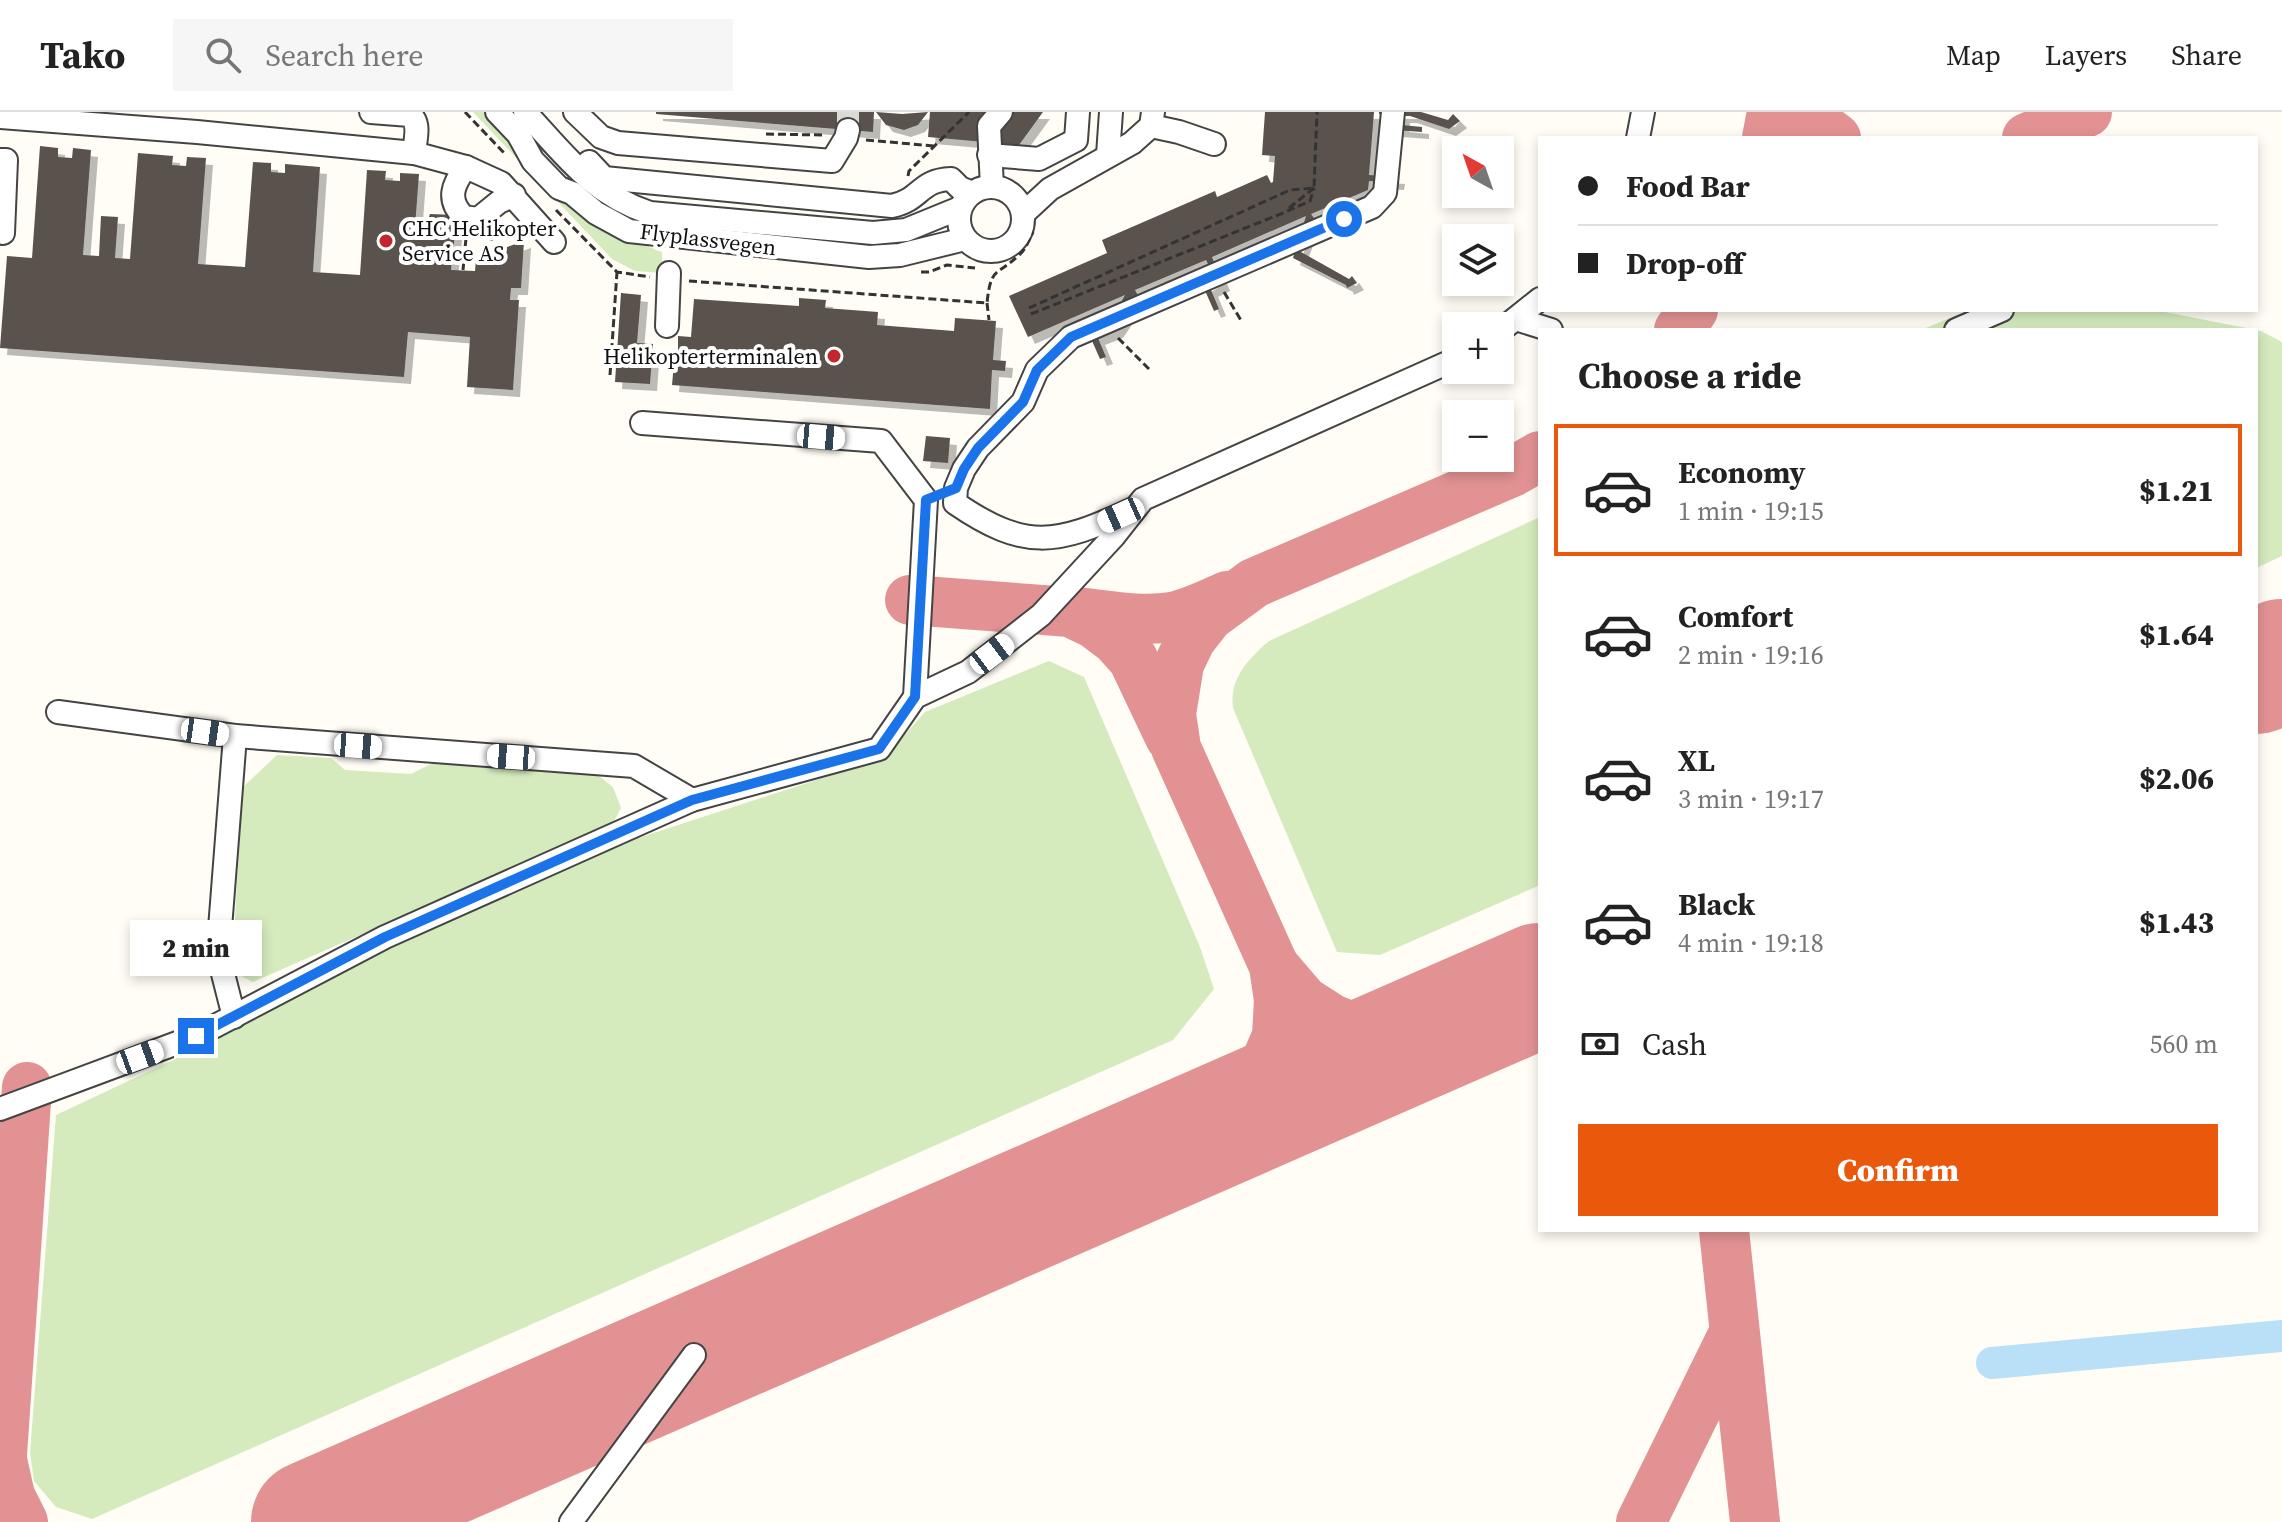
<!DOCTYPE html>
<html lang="en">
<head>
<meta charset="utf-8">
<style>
  :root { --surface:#fff; --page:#f6f6f6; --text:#222; --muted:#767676; --line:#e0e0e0; --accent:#ea580c }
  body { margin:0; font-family:"Source Serif 4",serif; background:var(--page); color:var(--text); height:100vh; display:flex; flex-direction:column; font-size:30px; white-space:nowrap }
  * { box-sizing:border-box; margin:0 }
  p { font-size:26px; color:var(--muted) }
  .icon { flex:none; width:44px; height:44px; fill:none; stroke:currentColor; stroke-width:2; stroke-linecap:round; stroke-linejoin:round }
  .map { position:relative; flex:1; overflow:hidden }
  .sheet { position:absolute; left:1538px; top:216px; width:720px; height:904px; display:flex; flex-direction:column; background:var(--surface); border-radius:0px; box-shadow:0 4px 12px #0003 }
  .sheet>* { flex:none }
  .banner { position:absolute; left:1538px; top:24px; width:720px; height:176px; border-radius:0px; box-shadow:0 4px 12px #0003; display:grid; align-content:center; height:176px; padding:0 40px; background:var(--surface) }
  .needle { width:52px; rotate:320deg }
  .buttons { position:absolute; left:1442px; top:24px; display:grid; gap:16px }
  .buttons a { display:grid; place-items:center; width:72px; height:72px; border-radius:0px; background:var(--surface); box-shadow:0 4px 12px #0003; font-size:40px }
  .end { position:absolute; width:36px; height:36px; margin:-18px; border:10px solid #1a73e8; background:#fff; box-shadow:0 0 0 4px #fff }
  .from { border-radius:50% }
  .bubble { position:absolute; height:56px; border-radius:0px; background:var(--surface); box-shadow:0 4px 12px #0003; font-size:26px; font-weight:800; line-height:56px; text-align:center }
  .car { position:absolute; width:24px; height:48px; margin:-24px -12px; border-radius:10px; box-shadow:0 0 6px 2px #0007; background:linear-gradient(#fff 24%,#345 0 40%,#fff 0 76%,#345 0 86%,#fff 0) }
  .banner b { display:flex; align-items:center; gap:28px; height:76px; font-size:30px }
  .banner b+b { border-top:2px solid var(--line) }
  .banner i { width:20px; height:20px; background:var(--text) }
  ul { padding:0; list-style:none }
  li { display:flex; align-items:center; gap:24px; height:132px; margin:0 16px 12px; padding:0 24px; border:4px solid transparent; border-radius:0px }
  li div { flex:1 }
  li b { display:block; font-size:30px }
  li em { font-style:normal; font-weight:800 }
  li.current { border-color:var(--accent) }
  li>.icon { width:72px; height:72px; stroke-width:1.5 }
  h2 { padding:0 40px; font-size:36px; line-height:96px }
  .pay { display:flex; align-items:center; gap:20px; height:88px; padding:0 40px; font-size:30px }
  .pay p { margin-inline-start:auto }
  .button { display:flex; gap:16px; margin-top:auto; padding:16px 40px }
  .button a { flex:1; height:92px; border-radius:0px; background:var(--accent); color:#fff; font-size:32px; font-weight:800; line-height:92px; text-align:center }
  header { display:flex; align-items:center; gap:48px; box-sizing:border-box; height:112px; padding:0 40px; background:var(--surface); border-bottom:2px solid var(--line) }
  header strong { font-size:38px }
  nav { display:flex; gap:44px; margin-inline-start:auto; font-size:28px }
  .search { width:560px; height:72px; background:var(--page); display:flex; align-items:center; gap:20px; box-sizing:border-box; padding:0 28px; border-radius:0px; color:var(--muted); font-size:30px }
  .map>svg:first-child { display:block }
  .green { fill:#d5ebbd }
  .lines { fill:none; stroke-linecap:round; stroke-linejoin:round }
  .river { stroke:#b9e0f7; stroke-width:32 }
  .taxiway { stroke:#e29292; stroke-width:50 }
  .runway { stroke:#e29292; stroke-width:124 }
  .building { fill:#5a524d; filter:url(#shadow) }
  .minor-tunnel { stroke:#dbdad3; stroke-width:22; stroke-dasharray:22 11; stroke-linecap:butt }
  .minor-casing { stroke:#444; stroke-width:26 }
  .path { stroke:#333; stroke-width:3; stroke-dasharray:8 4; stroke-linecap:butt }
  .minor { stroke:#fff; stroke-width:22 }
  .route { stroke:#1a73e8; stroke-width:10 }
  .poi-dot { fill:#c4262e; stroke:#fff; stroke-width:3 }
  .labels { text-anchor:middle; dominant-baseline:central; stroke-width:8; stroke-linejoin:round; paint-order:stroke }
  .poi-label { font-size:22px; fill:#111; stroke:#fff; text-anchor:start }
  .street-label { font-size:22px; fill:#111; stroke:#fff }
</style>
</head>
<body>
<header>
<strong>Tako</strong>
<div class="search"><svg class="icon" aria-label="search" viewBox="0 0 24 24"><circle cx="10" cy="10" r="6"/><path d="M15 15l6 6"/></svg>Search here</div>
<nav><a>Map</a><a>Layers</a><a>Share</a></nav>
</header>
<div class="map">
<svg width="2282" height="1410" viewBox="0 0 2282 1410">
  <defs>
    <filter id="shadow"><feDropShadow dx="7" dy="7" stdDeviation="0" flood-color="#0004"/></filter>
  </defs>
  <rect width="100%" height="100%" fill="#fffdf5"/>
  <g class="green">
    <path d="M473,0h10l93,99 30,19 56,22v21l-27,-2 -23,-12z"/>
    <path d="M1969,198h186l106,21 21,11v214l-26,12v-238h-335z"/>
    <path d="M1540,405v368l-160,70 -43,-3 -104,-244c-4,-29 15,-49 36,-67z"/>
    <path d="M1049,549l35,16 116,270 14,42 -41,51 -1081,479 -36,-12 -22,-26 -4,-28 26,-338 149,-70 201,-106 211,-94 267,-87 41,-46z"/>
    <path d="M277,643l54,3 14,12 66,4 22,-11 165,12 15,12 8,21 -9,17 -359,157 -16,-8 -4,-17 9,-169z"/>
  </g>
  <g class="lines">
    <path class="river" d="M1992,1251l290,-27"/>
    <g class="taxiway">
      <path d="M1801,0l35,26"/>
      <path d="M1767,26l5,-26"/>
      <path d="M2027,26l60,-26"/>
      <path d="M1679,218l14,-20"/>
      <path d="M910,488l160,12 25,12 21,16 17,19 37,78"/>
      <path d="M1075,500c31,3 66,10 97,5 19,-4 37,-13 55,-21"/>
      <path d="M1274,854l30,35 28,18 23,9 47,6 62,-16"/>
      <path d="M1519,882l21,-4"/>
      <path d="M1190,1026l37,-25 32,-35 18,-42 2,-36 -5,-34 -98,-218 -5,-34 8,-50 12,-25 18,-23 45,-33 258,-111 28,-16"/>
      <path d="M1724,1118l31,292"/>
      <path d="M2,1348l8,36 13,26"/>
      <path d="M0,1372l27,-397"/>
      <path d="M1641,1410l92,-187"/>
    </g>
    <g class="runway">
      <path d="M2256,560l26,-11"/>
      <path d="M313,1410l1227,-537"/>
    </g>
  </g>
  <g class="building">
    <path d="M656,0h218l-1,20 -217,-18z"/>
    <path d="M876,0l26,2 26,-2 -10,13 -14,5 -18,-5z"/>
    <path d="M930,0h113l-24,33 -91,-8z"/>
    <path d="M1265,0h109l-5,63 29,2 -1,6 -28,-2 -1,9 -57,24 3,4 -13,34 48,27 3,-3 5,7 -10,5 -1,-3 -53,-27 13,-42 -94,41 11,27 -12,6 8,19 -5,2 -11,-25 12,-8 -9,-18 -71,30 4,7 -23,34 -18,7 8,19 -6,2 -11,-25 22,-14 14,-25 -97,42 -19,-41 98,-43 -5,-13 113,-49 2,6 50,-22 4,8 2,-1 2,-26 -13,-1z"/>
    <path d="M1379,0h42l27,8 5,-6 7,7 -11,8 -39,-13h-7l-1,9 20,2v5l-27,-2 -1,-14 -15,-2z"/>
    <path d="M40,34l18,2v9l14,1 1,-10 18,2 -8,105 16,1 2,-40 17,1 -3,41 15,1 8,-106 35,3 -1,9 14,1 1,-9 19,1 -8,106 47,3 8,-105 18,1v9l14,1v-9l35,3 -7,105 47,3 7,-105 19,1 -1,9 15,1v-8l19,1 -5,66h6l10,-26 27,1 -6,55 24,1 1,-13 48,-17 -3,47h-10l-1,12h9l-6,90 -46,-3 3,-50 -62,-5 -4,45 -404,-29 7,-92 25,2z"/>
    <path d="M621,181l20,2 -4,48 16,1 -3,40 -35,-2z"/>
    <path d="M799,186l27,2 -1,8 53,4 -1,13 77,6 1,-13 41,3 -3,39 13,1 -1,10 -13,-1 -2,39 -318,-24 3,-33h3v-16l13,1 3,-38 105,7z"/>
    <path d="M926,324l24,2 -2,25 -25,-2z"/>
  </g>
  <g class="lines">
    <path class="minor-tunnel" d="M848,18v-18"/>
    <g class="minor-casing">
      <g id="minor">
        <path d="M371,0l39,3c11,8 5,25 4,38"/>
        <path d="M497,0l21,22 15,27 26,27 13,5 24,20 33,18 240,26 31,-2 65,-16"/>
        <path d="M525,0c40,43 67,82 125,101l223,20 33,-3 54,-22"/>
        <path d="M575,0l26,25 17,6 214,18 14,-23 2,-8"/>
        <path d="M0,5l197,15 217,21 52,14 35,16 53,59"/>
        <path d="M1151,14l28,6 35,12"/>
        <path d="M1638,26l5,-26"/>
        <path d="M989,43l50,4 37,-19 2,-28"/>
        <path d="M1108,43l3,-43"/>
        <path d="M0,48h6l-3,73"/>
        <path d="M589,50l15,16 288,28c29,-6 27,-26 59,-27l9,9 12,5"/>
        <path d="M466,55c-13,17 -20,33 -2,50l14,2 21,-17 15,-7"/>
        <path d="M992,75l-3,-61 12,-14"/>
        <circle cx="991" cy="107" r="32"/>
        <path d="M1023,102l27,-25 82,-46 19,-17 2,-14"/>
        <path d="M1516,207l35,11"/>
        <path d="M667,214l2,-53"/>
        <path d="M1956,218l46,-20"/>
        <path d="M1500,219l40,-32"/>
        <path d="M642,311l239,18 45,59 -11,197"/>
        <path d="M1131,398c-75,35 -106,41 -176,-7l1,-15 8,-19 14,-21 45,-46 14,-32 34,-33 301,-130 13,-14 8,-81"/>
        <path d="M58,600l177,24 399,30 58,34"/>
        <path d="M234,905l-16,-63 17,-218"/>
        <path d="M0,997l196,-73 189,-99 307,-137 187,-51 36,-52 53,-25 73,-57 73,-79 29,-37 313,-140"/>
        <path d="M571,1410l123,-167"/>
      </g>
    </g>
    <g class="path">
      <path d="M465,0l40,42"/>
      <path d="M766,22l57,1"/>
      <path d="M866,28l68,6"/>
      <path d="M908,64l1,-5 60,-59"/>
      <path d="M1289,96l25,-20"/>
      <path d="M556,98l61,62 33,5"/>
      <path d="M487,126l5,1 20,-13"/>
      <path d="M463,158l3,-32"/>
      <path d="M921,160h8l18,-7 28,3"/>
      <path d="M689,169l298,22c4,-37 9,-26 32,-48 7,-5 10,-16 14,-23"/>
      <path d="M1224,180l18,30"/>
      <path d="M987,191l2,17"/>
      <path d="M1029,196l261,-118 24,-2 3,-76"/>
      <path d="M1031,202l252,-101 27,-12 4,-13"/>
      <path d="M1118,226l31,31"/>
      <path d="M610,263l7,-103"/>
    </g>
    <use href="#minor" class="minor"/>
  </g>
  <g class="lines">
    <path class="route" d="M196,924l189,-99 307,-137 187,-51 36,-52 11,-197 30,-12 8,-19 14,-21 45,-46 14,-32 34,-33 273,-118"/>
  </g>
  <g class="poi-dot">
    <circle cx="386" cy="129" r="8"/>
    <circle cx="834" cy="244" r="8"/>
  </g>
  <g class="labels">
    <g class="poi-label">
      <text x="402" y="116">CHC Helikopter<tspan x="402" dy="25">Service AS</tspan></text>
      <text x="818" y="244" text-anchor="end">Helikopterterminalen</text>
    </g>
    <g class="street-label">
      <text transform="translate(708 127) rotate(7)">Flyplassvegen</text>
    </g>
  </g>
</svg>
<div class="buttons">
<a><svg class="needle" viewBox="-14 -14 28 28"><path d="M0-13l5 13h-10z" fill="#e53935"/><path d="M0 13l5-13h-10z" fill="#767676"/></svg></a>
<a><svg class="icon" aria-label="layers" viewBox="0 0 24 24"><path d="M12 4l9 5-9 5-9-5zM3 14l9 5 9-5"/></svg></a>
<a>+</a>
<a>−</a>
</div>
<i class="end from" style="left:1344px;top:107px"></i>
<i class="end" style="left:196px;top:924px"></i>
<div class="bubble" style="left:130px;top:808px;width:132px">2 min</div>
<i class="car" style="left:821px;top:325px;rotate:95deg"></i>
<i class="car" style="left:1121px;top:403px;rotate:246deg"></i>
<i class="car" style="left:992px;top:542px;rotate:53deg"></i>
<i class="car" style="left:205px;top:620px;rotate:98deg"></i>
<i class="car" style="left:358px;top:634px;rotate:94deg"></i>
<i class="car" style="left:511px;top:645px;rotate:274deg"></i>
<i class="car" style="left:140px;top:945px;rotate:70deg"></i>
<div class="banner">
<b><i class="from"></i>Food Bar</b>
<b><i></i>Drop-off</b>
</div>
<section class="sheet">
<h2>Choose a ride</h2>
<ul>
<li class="current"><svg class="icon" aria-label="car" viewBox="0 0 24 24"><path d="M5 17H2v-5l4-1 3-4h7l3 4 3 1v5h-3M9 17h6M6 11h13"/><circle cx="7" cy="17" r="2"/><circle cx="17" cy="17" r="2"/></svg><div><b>Economy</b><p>1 min · 19:15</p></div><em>$1.21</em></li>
<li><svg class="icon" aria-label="car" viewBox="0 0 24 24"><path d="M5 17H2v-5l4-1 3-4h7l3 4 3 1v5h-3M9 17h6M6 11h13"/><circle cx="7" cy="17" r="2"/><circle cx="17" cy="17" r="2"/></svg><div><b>Comfort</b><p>2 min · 19:16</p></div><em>$1.64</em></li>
<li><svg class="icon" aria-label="car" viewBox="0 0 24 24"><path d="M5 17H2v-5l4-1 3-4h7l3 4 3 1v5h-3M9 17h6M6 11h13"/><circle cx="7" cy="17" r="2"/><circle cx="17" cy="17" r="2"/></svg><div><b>XL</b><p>3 min · 19:17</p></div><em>$2.06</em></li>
<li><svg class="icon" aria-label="car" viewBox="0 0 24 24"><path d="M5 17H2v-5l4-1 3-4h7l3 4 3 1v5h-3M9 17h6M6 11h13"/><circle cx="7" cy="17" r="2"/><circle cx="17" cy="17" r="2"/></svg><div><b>Black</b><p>4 min · 19:18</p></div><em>$1.43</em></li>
</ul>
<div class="pay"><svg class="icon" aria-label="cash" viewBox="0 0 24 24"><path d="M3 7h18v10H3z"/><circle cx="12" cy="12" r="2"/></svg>Cash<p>560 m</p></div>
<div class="button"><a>Confirm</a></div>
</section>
</div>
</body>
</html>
